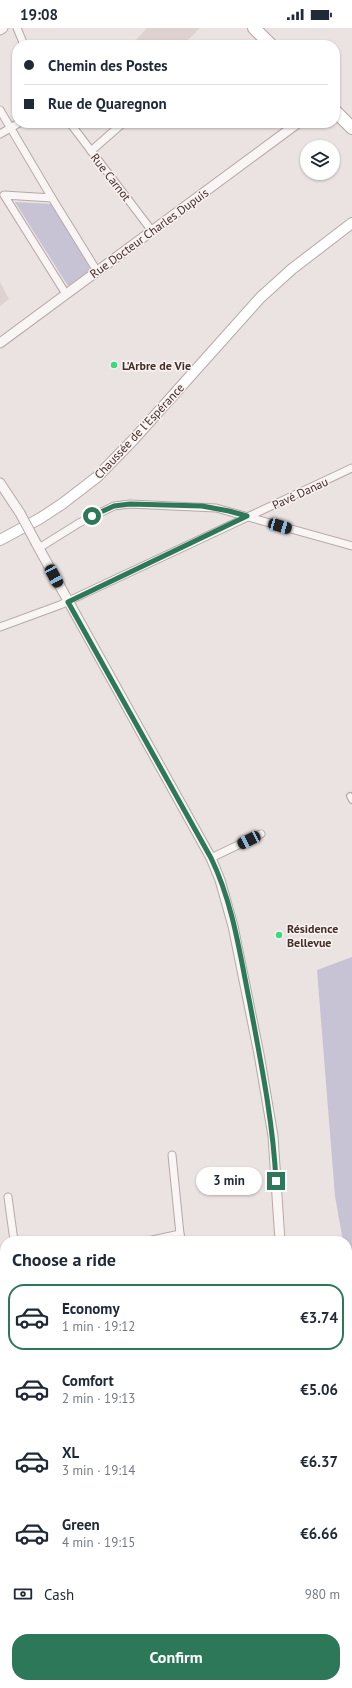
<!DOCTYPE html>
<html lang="en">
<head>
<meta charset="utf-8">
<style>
  :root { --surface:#fff; --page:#f6f6f7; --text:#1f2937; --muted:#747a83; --line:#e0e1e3; --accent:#2d7858 }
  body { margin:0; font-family:"PT Sans",sans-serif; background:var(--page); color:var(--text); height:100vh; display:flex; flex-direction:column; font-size:15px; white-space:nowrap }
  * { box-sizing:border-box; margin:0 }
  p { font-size:13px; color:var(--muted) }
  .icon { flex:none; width:22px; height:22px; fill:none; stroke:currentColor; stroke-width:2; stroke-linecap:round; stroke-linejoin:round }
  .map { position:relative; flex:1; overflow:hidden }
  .panel { position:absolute; left:0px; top:1208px; width:352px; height:452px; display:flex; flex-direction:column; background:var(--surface); border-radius:16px 16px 0 0; box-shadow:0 1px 3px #0004 }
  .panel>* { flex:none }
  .hud { position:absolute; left:12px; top:12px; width:328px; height:88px; border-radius:16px; box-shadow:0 1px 3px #0004; display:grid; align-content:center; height:88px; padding:0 12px; background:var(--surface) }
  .fabs { position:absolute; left:300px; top:112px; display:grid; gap:8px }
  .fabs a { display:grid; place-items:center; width:40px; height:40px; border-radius:50%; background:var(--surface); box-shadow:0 1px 3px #0004; font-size:20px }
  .end { position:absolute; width:18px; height:18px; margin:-9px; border:5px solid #2d7858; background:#fff; box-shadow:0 0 0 2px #fff }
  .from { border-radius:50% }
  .bubble { position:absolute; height:28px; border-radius:14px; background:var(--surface); box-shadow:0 1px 3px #0004; font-size:13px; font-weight:700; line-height:28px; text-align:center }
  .car { position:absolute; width:12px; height:24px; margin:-12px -6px; border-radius:5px; box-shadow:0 0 3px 1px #0007; background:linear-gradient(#222 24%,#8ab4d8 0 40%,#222 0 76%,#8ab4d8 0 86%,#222 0) }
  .hud b { display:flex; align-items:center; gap:14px; height:38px; font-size:15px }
  .hud b+b { border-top:1px solid var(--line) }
  .hud i { width:10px; height:10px; background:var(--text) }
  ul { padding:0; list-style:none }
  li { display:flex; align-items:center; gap:12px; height:66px; margin:0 8px 6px; padding:0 4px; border:2px solid transparent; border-radius:16px }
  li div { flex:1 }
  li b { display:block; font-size:15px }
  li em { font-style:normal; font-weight:700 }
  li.on { border-color:var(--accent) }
  li>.icon { width:36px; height:36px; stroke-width:1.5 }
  h2 { padding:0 12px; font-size:18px; line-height:48px }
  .pay { display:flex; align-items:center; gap:10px; height:44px; padding:0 12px; font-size:15px }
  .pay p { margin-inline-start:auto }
  .cta { display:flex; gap:8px; margin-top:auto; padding:8px 12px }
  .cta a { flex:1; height:46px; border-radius:16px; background:var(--accent); color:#fff; font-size:16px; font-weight:700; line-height:46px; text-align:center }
  .status { display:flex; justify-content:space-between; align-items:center; height:28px; padding:0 20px; background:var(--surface); direction:ltr }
  .status svg { height:11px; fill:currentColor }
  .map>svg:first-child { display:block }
  .built { fill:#ddd2cf }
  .green { fill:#c8c2d5 }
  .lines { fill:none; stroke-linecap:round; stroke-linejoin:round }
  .pedestrian-casing { stroke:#b6a9a6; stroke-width:8 }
  .minor-casing { stroke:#b6a9a6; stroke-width:9 }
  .tertiary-casing { stroke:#b6a9a6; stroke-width:11 }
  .secondary-casing { stroke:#b6a9a6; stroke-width:12 }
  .primary-casing { stroke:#b7a4a0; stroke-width:14 }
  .pedestrian { stroke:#f9f5f4; stroke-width:5.5 }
  .minor { stroke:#f9f5f4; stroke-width:7 }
  .tertiary { stroke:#f9f5f4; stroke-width:9 }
  .secondary { stroke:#fff; stroke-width:10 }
  .primary { stroke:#fff; stroke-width:12 }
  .tertiary-bridge-casing { stroke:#b6a9a6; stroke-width:11; stroke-linecap:butt }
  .tertiary-bridge { stroke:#f9f5f4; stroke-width:9 }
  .route { stroke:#2d7858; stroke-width:5 }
  .poi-dot { fill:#3ed880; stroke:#f8f2f1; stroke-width:1.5 }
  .labels { text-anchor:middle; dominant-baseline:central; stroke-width:3; stroke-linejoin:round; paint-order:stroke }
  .street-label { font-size:12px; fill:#442e28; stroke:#f8f2f1 }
  .poi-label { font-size:12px; font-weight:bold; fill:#442e28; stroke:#f8f2f1; text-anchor:start }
</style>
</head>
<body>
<div class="status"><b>19:08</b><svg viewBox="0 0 49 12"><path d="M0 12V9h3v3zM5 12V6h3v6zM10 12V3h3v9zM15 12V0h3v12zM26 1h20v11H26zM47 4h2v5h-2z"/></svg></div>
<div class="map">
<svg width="352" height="1660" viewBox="0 0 352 1660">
  <rect width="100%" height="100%" fill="#ebe3e1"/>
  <g class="built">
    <path d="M147,0h53l-17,17h-52z"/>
    <path d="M0,254l9,17 -9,7z"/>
  </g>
  <g class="green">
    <path d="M15,174l37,2 39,66 -23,16z"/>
    <path d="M352,929v303h-5v-19h-4l-8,-45 -18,-226z"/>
    <path d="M352,1346v145l-5,2v-146z"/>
  </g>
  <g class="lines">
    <g class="pedestrian-casing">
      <path id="pedestrian" d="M350,768l2,4"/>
    </g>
    <g class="minor-casing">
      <g id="minor">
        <path d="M17,0l7,17"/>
        <path d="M0,82l52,88"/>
        <path d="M70,95l82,108"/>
        <path d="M0,106l19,-11"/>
        <path d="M91,123l32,-28"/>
        <path d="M66,266l-62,-99 48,3 45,73"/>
        <path d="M39,520l40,-25 35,-17 16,-2 86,4 136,38"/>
        <path d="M0,599l60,-22 292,-137"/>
        <path d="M211,830l50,-24"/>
        <path d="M172,1127l8,79"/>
        <path d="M8,1169l6,44"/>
        <path d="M148,1213l32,-7 1,7"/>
        <path d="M347,1242h5"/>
        <path d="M0,1322l5,-1"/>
        <path d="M0,1548l5,-2"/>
        <path d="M4,1607l1,3"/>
        <path d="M55,1655l2,5"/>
        <path d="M108,1660l5,-5"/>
      </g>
    </g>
    <g class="tertiary-casing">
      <g id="tertiary">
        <path d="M0,2l3,-2"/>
        <path d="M0,315l298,-220"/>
        <path d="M0,455l20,30"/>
        <path d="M36,515l175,315 9,22 13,46 26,128 14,82 7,105"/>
        <path d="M347,1631l5,-3"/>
        <path d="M345,1655l2,5"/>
        <path d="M305,1660l7,-5"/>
      </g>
    </g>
    <g class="secondary-casing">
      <path id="secondary" d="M0,512l39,-21 23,-15 35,-27 37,-38 127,-142 31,-28 60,-46"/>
    </g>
    <g class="primary-casing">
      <g id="primary">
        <path d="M254,0l17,17"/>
        <path d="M335,83l17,17"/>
      </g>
    </g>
    <use href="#pedestrian" class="pedestrian"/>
    <use href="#minor" class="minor"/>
    <use href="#tertiary" class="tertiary"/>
    <use href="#secondary" class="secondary"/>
    <use href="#primary" class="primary"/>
    <g class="tertiary-bridge-casing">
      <path id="tertiary-bridge" d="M20,485l16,30"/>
    </g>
    <use href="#tertiary-bridge" class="tertiary-bridge"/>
  </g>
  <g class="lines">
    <path class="route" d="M92,488l22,-10 16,-2 72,2 27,5 18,5 -179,86 143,256c22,45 29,97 39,146 11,59 23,117 26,177"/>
  </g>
  <g class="poi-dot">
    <circle cx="114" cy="337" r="4"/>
    <circle cx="279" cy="907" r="4"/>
  </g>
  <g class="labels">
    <g class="street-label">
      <text transform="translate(111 149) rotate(52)">Rue Carnot</text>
      <text transform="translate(149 205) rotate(-36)">Rue Docteur Charles Dupuis</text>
      <text transform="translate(139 403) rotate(-47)">Chaussée de l'Espérance</text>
      <text transform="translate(300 465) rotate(-25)">Pavé Danau</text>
    </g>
    <g class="poi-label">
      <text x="122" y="337">L'Arbre de Vie</text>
      <text x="287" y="900">Résidence<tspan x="287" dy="14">Bellevue</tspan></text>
    </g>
  </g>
</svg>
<div class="fabs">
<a><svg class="icon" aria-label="layers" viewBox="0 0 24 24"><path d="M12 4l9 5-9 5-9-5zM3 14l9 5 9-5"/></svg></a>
</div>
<i class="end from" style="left:92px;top:488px"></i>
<i class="end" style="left:276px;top:1153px"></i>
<div class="bubble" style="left:196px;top:1139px;width:66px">3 min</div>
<i class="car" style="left:280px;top:498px;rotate:106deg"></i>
<i class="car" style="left:54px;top:548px;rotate:152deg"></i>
<i class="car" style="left:249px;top:812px;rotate:244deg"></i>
<div class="hud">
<b><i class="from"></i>Chemin des Postes</b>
<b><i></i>Rue de Quaregnon</b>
</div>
<section class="panel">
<h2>Choose a ride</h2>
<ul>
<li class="on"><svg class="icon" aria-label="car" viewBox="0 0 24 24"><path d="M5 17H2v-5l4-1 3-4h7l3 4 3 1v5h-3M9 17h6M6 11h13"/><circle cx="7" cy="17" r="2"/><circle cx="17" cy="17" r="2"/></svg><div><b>Economy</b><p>1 min · 19:12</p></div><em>€3.74</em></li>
<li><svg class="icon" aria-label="car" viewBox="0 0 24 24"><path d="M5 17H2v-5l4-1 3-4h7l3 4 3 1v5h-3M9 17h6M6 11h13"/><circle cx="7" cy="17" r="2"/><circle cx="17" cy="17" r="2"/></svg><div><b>Comfort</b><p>2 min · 19:13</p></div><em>€5.06</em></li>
<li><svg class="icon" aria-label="car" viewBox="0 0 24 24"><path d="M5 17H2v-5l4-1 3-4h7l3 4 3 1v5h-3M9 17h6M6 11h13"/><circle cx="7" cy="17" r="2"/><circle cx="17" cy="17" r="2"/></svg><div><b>XL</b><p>3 min · 19:14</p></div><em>€6.37</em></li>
<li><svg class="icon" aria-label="car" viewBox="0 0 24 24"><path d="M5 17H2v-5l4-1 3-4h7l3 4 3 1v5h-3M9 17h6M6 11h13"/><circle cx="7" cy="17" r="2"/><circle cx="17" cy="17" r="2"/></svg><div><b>Green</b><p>4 min · 19:15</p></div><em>€6.66</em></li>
</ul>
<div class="pay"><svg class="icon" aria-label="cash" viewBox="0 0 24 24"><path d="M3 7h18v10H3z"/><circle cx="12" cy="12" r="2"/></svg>Cash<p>980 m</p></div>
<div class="cta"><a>Confirm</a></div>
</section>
</div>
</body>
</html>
